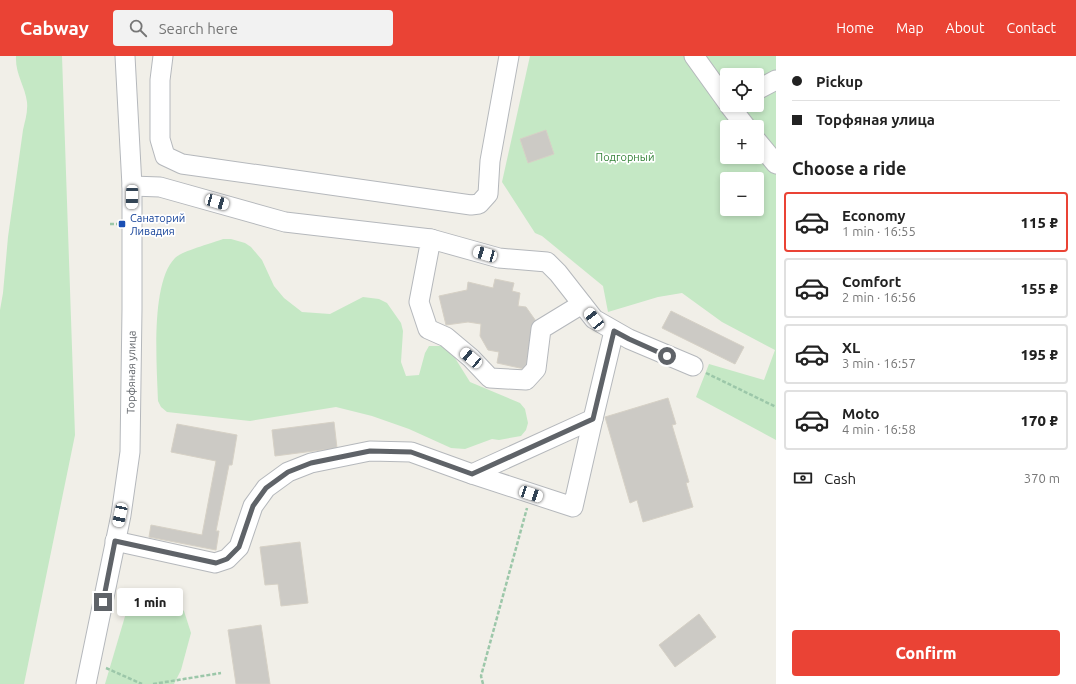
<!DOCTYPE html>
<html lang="en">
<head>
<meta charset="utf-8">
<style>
  :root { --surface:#fff; --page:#f2f2f2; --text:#222; --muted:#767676; --line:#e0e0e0; --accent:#ea4335 }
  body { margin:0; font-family:Ubuntu,sans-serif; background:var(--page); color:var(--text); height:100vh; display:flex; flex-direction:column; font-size:15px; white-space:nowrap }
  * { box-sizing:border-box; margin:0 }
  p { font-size:13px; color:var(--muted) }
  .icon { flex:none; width:22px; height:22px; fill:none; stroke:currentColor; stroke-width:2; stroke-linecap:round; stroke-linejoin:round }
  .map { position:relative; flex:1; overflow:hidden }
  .side { display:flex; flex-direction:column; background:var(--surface); width:300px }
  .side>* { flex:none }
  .guide { display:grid; align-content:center; height:88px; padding:0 16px; background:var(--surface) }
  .tools { position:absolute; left:720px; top:12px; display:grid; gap:8px }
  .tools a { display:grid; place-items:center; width:44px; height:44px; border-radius:4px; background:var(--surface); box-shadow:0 2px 6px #0003; font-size:20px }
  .end { position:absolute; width:18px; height:18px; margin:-9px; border:5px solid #5f6368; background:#fff; box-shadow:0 0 0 2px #fff }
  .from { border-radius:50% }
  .bubble { position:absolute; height:28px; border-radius:4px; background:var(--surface); box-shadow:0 2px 6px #0003; font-size:13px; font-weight:800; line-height:28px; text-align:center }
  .car { position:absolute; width:12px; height:24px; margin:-12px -6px; border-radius:5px; box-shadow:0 0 3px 1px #0007; background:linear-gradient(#fff 24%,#345 0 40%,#fff 0 76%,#345 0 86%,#fff 0) }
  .guide b { display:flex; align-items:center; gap:14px; height:38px; font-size:15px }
  .guide b+b { border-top:1px solid var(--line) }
  .guide i { width:10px; height:10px; background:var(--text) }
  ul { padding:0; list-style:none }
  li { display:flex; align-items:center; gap:12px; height:60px; margin:0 8px 6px; padding:0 8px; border:2px solid var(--line); border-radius:4px }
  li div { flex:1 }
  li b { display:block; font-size:15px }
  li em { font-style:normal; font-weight:800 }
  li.on { border-color:var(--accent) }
  li>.icon { width:36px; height:36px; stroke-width:1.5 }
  h2 { padding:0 16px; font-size:18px; line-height:48px }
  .pay { display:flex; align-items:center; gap:10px; height:44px; padding:0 16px; font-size:15px }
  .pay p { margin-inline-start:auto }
  .cta { display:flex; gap:8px; margin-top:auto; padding:8px 16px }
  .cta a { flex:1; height:46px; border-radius:4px; background:var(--accent); color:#fff; font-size:16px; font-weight:800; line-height:46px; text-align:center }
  header { display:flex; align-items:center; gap:24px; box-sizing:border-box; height:56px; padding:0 20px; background:var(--accent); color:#fff }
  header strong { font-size:19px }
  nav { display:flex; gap:22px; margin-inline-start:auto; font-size:14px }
  .search { width:280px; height:36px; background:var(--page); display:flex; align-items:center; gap:10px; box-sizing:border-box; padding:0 14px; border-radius:4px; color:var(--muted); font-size:15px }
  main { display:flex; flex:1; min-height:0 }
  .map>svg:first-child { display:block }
  .green { fill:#c5e8c5; fill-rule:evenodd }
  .building { fill:#cccac5; stroke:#d6d1c6 }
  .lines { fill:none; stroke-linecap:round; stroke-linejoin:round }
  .minor-casing { stroke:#b5b8bc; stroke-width:21 }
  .path { stroke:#9cc7a9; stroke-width:2.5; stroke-dasharray:4 2; stroke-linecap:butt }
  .minor { stroke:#fff; stroke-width:19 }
  .route { stroke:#5f6368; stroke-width:5 }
  .transit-dot { fill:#1a4fb4; stroke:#fff; stroke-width:1.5 }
  .labels { text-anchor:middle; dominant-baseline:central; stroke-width:3.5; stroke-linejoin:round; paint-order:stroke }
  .park-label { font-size:11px; fill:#348238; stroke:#fff }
  .transit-label { font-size:11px; fill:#164399; stroke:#fff; text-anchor:start }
  .street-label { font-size:11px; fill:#5f6368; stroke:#fff }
</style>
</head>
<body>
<header>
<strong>Cabway</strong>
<div class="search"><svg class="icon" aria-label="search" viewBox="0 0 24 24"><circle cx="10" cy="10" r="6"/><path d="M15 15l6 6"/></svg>Search here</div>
<nav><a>Home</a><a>Map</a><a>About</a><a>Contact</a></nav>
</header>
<main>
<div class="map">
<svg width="776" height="628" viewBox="0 0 776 628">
  <rect width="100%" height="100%" fill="#f1efe8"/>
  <g class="green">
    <path d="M16,0h46l13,379 -51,249h-24v-374l3,-17 5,-56 15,-107c2,-9 5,-18 4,-28 -2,-16 -12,-28 -11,-46z"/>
    <path d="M530,0h246v384l-80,-43 13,-33 55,16 11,-30 -53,-28 -40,-29 -24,4 -50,15 -5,-26 -61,-50 -7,-3 -33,-51zM727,19h30v30h-30zM727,71h30v30h-30zM727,123h30v30h-30z"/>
    <path d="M223,183h8l14,4 6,4 11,13 12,26 10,12 18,14 28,2 33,-17 16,2 8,4 14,20 2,8 -2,31 5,14 13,-1 6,-22 4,-7h14l7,4 20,32 50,21 5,6 3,14 -2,7 -5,6 -22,4 -7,-1 -27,10 -14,-1 -42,-19 -37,-13 -36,-9 -86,14 -83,-9 -6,-5 -3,-6c-1,-34 -8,-118 17,-143 7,-7 38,-15 48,-19z"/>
    <path d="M173,546l11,9 7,22 -10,37 -7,14h-69l21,-71 26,-9z"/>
  </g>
  <g class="building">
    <path d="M546,74l8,24 -26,9 -8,-24z"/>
    <path d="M495,223l19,4 -2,8 8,2 -2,13 8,1 12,17 -9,46 -32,-7 2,-11 -11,-2 -8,-14 1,-12 -13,-2 -22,3 -7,-29 28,-6 1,-8 25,6z"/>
    <path d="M671,255l73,36 -9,17 -73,-36z"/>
    <path d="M668,342l8,26 -4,1 17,57 -3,1 7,24 -50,15 -6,-22 -7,3 -25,-86z"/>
    <path d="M334,366l3,26 -62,8 -3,-26z"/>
    <path d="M177,368l60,11 -5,30h-3l-13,66h3l-3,19 -67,-13 2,-12 51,10 14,-74 -45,-9z"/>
    <path d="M300,486l8,61 -27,3 -3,-22 -13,1 -5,-38z"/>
    <path d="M699,558l17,23 -41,30 -16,-22z"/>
    <path d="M261,569l9,59h-34l-8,-54z"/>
  </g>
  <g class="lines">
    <g class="minor-casing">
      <g id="minor">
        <path d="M163,0l-3,24v59l5,17 17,8 289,41 8,-1 9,-10 2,-33 19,-105"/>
        <path d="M694,0l33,46"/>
        <path d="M757,34l19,-10"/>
        <path d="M729,49l17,22"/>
        <path d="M757,85l19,23"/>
        <path d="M132,130l28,1 125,35 146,17 -12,63 9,27 18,8 25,21 19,20 36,2 10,-11 5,-40 41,-25"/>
        <path d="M431,183l68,19 48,4 11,11 36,46 35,20 64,27"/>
        <path d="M472,418l101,33 20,-88"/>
        <path d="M115,485l100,22 12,-4 12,-12 14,-41 13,-18 22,-16 23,-9 59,-12 41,1 61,22 121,-55 21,-88"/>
        <path id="s1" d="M86,628l35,-169 9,-63 2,-143v-123l-7,-130"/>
      </g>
    </g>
    <g class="path">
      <path d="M110,168h7"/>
      <path d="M706,317l70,34"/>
      <path d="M106,612l36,16"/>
      <path d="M153,628l68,-11"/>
      <path d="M483,628l-2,-8 46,-168"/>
    </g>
    <use href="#minor" class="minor"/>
  </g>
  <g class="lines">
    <path class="route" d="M103,546l12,-61 101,22 11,-4 12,-12 14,-41 13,-18 22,-16 23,-9 59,-12 41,1 61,22 121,-55 21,-88 15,8 38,17"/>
  </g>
  <rect class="transit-dot" x="118" y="164" width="8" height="8" rx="2"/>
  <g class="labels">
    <g class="park-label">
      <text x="625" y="101">Подгорный</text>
    </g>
    <g class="transit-label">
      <text x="130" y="162">Санаторий<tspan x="130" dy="13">Ливадия</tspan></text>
    </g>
    <g class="street-label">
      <text stroke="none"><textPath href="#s1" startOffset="316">Торфяная улица</textPath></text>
    </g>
  </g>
</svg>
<div class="tools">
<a><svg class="icon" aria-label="locate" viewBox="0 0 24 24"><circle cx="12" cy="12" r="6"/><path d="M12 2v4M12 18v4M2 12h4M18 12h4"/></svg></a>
<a>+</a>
<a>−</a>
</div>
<i class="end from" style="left:667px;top:300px"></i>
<i class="end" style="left:103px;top:546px"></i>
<div class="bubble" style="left:117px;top:532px;width:66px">1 min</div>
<i class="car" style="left:132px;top:141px;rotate:181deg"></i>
<i class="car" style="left:217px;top:146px;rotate:106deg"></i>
<i class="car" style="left:485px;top:198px;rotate:286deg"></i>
<i class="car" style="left:594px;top:263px;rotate:322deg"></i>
<i class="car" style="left:471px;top:302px;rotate:310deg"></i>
<i class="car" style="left:531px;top:438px;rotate:108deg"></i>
<i class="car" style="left:120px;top:459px;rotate:192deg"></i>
</div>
<section class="side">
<div class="guide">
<b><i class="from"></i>Pickup</b>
<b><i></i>Торфяная улица</b>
</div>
<h2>Choose a ride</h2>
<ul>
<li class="on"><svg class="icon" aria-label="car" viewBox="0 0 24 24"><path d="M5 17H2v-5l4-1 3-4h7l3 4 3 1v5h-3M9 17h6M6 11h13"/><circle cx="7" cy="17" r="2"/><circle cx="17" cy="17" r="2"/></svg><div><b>Economy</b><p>1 min · 16:55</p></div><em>115 ₽</em></li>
<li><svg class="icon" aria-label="car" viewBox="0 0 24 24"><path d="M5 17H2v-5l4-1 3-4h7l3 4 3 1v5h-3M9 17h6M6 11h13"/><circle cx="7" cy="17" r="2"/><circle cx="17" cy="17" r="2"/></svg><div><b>Comfort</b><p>2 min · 16:56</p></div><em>155 ₽</em></li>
<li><svg class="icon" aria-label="car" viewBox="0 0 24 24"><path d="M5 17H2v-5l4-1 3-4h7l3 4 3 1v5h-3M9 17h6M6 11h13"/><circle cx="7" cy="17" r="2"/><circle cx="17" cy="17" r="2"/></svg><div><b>XL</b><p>3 min · 16:57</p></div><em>195 ₽</em></li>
<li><svg class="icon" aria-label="car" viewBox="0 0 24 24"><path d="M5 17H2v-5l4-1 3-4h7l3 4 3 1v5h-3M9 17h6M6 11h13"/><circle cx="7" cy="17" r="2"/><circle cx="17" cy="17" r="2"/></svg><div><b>Moto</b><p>4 min · 16:58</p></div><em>170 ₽</em></li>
</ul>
<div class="pay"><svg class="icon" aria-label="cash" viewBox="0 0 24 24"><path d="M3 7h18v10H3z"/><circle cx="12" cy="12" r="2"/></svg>Cash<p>370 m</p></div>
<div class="cta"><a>Confirm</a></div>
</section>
</main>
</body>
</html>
